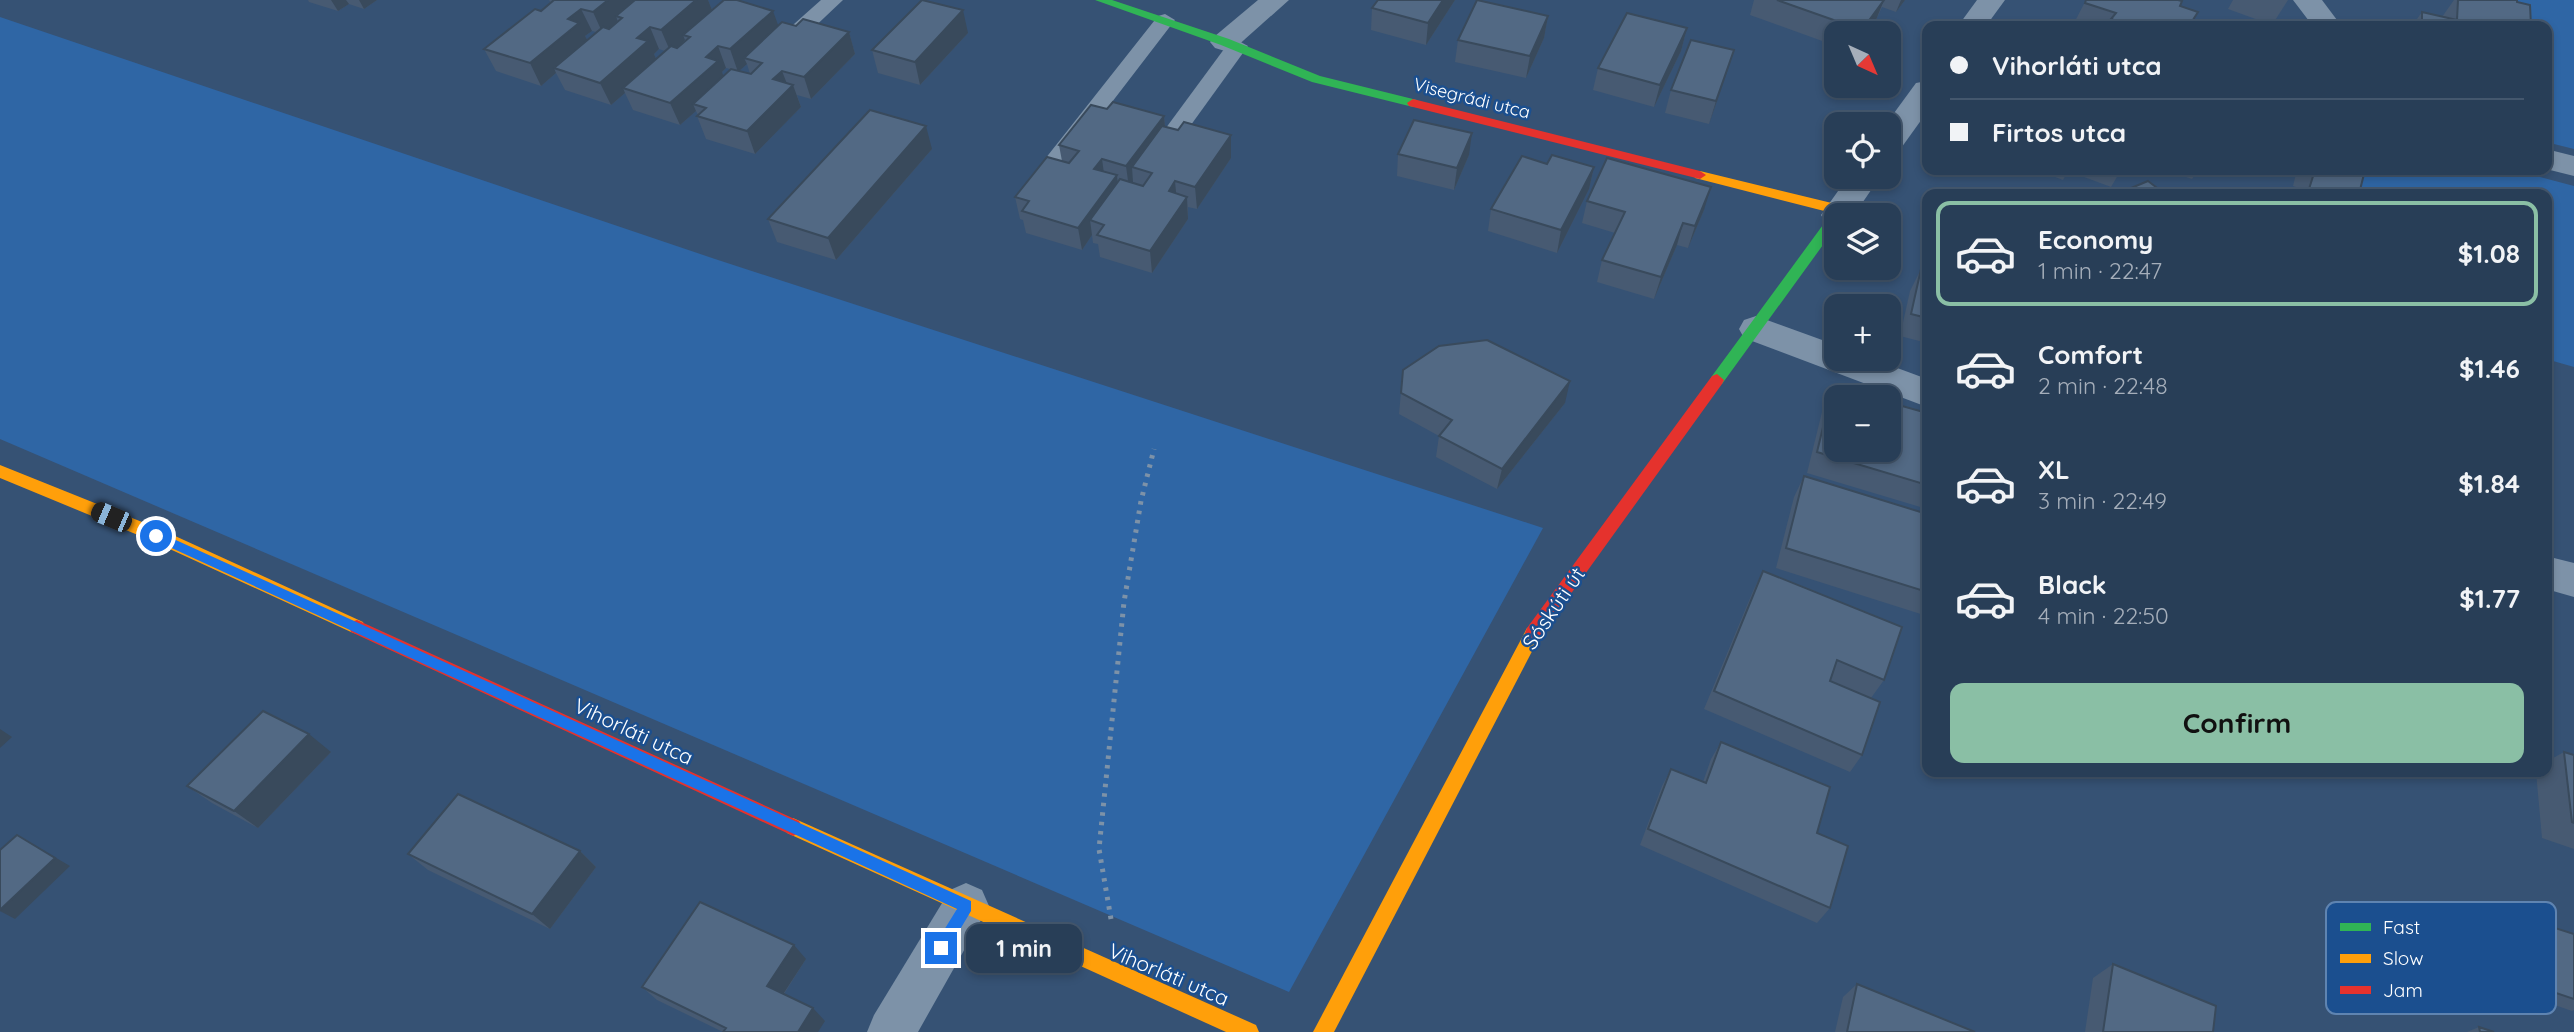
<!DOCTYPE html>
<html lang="en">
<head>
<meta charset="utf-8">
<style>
  :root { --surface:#283e57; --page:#344961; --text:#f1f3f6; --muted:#a5aeba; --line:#44576d; --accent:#8abfa5 }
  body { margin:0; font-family:Quicksand,sans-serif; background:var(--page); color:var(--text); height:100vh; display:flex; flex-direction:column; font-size:26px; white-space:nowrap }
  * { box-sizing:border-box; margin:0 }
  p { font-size:23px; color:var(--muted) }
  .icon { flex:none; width:38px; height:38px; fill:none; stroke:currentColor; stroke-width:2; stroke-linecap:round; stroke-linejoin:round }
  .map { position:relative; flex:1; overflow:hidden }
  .side { position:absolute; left:1922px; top:189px; width:630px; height:588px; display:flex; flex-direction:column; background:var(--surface); border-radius:14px; box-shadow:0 4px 10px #0003,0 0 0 2px var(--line) }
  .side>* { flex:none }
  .hud { position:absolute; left:1922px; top:21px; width:630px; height:154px; border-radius:14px; box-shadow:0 4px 10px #0003,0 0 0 2px var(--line); display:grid; align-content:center; height:154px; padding:0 28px; background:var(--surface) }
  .needle { width:46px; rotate:136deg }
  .fabs { position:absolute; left:1824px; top:21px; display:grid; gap:14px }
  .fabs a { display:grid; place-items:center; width:77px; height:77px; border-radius:14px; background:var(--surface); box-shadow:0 4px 10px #0003,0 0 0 2px var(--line); font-size:35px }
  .end { position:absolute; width:32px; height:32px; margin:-16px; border:9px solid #1a73e8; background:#fff; box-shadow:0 0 0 4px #fff }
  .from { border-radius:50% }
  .bubble { position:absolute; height:49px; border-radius:14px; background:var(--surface); box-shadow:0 4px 10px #0003,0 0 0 2px var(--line); font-size:23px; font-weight:800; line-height:49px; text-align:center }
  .car { position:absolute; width:21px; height:42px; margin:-21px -10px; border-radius:9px; box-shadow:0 0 5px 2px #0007; background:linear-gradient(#222 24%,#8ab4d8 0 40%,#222 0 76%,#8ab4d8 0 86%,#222 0) }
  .hud b { display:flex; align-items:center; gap:24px; height:66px; font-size:26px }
  .hud b+b { border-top:2px solid var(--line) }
  .hud i { width:18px; height:18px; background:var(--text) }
  ul { padding:12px 0 0; list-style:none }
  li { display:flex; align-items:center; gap:21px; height:105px; margin:0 14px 10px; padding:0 14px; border:4px solid transparent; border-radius:14px }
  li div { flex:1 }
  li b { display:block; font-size:26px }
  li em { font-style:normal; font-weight:800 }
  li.active { border-color:var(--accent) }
  li>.icon { width:63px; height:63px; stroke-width:1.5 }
  .cta { display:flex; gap:14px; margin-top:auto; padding:14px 28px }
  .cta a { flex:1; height:80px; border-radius:14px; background:var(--accent); color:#111; font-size:28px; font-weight:800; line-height:80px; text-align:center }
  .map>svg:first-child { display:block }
  .green { fill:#2f66a5 }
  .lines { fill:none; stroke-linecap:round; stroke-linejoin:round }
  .path { stroke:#7d92a8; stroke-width:5; stroke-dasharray:3.5 6; stroke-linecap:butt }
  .lane { fill:#7d92a8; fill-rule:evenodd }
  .street { fill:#7d92a8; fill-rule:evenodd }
  .fast { fill:#30b455; fill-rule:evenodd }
  .slow { fill:#ff9f0a; fill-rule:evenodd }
  .jam { fill:#e5322d; fill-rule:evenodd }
  .wall { fill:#475a72; fill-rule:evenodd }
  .shaded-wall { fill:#394a5c }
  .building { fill:#526984; stroke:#394a5c; stroke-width:2 }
  .route { fill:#1a73e8 }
  .labels { text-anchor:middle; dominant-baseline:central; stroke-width:5; stroke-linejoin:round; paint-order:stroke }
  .far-street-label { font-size:18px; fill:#fff; stroke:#1b4f8f }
  .street-label { font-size:21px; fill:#fff; stroke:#1b4f8f }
  .key { fill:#1b4f8f; stroke:#5f84b1; stroke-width:2 }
  .key-label { font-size:19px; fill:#fff }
</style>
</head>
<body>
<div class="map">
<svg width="2574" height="1032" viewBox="0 0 2574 1032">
  <rect width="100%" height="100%" fill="#365274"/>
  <g class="green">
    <path d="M2510,0h64v149l-28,-7v-116h-35z"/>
    <path d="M0,17l715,242 828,269 -254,464 -1289,-553z"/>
    <path d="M2363,170h151l60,16v181l-28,-8v-165h-188z"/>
  </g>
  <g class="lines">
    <path class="path" d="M1111,919l-12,-70 25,-247 17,-101 13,-52"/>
    <g class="lane">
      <path d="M821,0h22l-53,50h-14l-4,-5 4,-5z"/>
      <path d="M1165,14l10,6 -129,168h-16l-4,-5 4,-5 128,-162z"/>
      <path d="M1237,40l11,6 -86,119h-16l-3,-5 3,-5 84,-114z"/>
    </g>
    <g class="street">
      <path d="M1258,0h31l-54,48 -10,3 -10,-3 -5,-6 5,-6z"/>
      <path d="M1977,0h28l-19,26h-28z"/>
      <path d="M2293,0h29l15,20 -1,6h-28l1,-5z"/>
      <path d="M1927,81v31l-28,39 -11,3 -2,-30 30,-41z"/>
      <path d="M2546,149l28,7v20l-28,-7z"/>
      <path d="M1848,177h32l-26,38h-18v11l-10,-3 -5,-8z"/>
      <path d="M1756,316l80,29v14h37l54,20v28l-183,-69 -5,-9 5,-9z"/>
      <path d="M2546,556l28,7v34l-28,-8z"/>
      <path d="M966,883l16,7 7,16 -71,126h-51l7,-17 76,-125z"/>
    </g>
    <g class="fast">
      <path d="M1095,0h17l117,39 91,37 97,24 2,3 -6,4 -101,-25 -91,-37z"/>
      <path d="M1836,212l6,3h-6v12l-114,157h-10l-2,-4 2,-4 119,-162z"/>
    </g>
    <g class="slow">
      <path d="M1700,171l140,34 7,5 -7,5 -145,-37 -1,-3z"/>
      <path d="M0,465l162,65 201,92 2,5 -2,5 -6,2 -6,-2 -201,-92 -150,-62z"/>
      <path d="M1533,626l6,2 2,5 -2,5 -205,394h-21l214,-404z"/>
      <path d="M793,818l463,207 3,7h-33l-439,-199 -3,-6 3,-6z"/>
    </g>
    <g class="jam">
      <path d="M1413,99l287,72 6,4 -6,4 -291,-73 -2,-3z"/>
      <path d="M1717,374l7,6 -2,4 -183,254 -6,2 -6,-2 -2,-5 2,-5 185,-252z"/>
      <path d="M357,620l442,201 3,6 -3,6 -6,3 -6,-3 -436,-201 -2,-5 2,-5z"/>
    </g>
  </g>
  <g class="wall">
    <path d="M308,0h69l-13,9 -15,-5 -11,7 -29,-9z"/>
    <path d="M549,0h159l4,10 66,16h18l53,6 6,22 -44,45 -14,-4 4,12 -46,47 -49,-15 -9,-23 1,-1 -2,-4 -16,14 -47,-15 -8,-17 -14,12 -46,-15 -9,-17 -15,13 -45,-15 -12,-22 57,-38 10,-8zM592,31l4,1 -9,8 -2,-4zM659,49l6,2 -9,8 -2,-5zM747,64l3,10 -11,-3zM726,68l4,1 -7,7 -1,-4z"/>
    <path d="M1455,0l-29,45 -55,-15 1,-22z"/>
    <path d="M1754,0h151l-9,12 -14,-5 -6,13 -9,13h-31v13l-86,-31z"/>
    <path d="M2086,0l94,6 9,20h-112l-4,-1z"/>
    <path d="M2233,0h55l-16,25 -44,-16z"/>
    <path d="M2454,0h63v2l14,24h-119l10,-14 20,5z"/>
    <path d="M1548,16l-4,22 -18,40 -71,-16 3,-22z"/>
    <path d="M1687,28l-6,23 -27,56 -61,-17 5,-22z"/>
    <path d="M968,33l-48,52 -42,-12 -6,-23z"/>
    <path d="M1727,72l-18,52 -44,-11 6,-23z"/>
    <path d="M1107,109l57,7 1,10 66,32 -34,51 -9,-2v12l-36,54 -52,-16 -2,-13 -5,-1 -1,-8 -10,15 -56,-17 -3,-13 -3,-1 -5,-22 47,-36 -3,-16z"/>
    <path d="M932,149l-96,111 -59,-18 -9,-23z"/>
    <path d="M1398,154l71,1 -15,35 -57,-14z"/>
    <path d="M1547,164l47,3 -5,22 -32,64 -69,-22 3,-22z"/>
    <path d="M2037,170h84l-10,17 -43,-16 -5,9z"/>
    <path d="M2172,170h26l-6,9 -21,-7z"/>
    <path d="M2297,170h68l-6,24h-61l1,-6 -6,-2z"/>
    <path d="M1587,201l117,9 -16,38 -11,-3 -23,54 -57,-17 5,-22 13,-27 -33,-10z"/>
    <path d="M1921,269l6,2v72l-27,-7 10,-45z"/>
    <path d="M1403,370l162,33 -68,86 -61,-32 3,-21 -40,-22z"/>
    <path d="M1833,386l94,27v96l-120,-36 16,-65z"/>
    <path d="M1804,476l123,38v102l-151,-48 18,-71z"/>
    <path d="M1763,571l121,109 -13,18 -9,57 -12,17 -146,-63 49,-118z"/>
    <path d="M1721,742l96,91 13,75 -13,15 -177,-78 22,-59 9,-17 32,13 8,-23z"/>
    <path d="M331,752l-73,76 -46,-25 -25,-17z"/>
    <path d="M2564,752l10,3v94l-32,-11 -6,-66h10v-10z"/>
    <path d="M580,851l16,16 -46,62 -122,-59 -20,-16z"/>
    <path d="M2530,920l44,14v76l-2,1 -50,-17 -7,-66z"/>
    <path d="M806,959l-22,35 41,27 -102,11 -66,-32 -15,-13z"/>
    <path d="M2113,964l100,68h-128l8,-54z"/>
    <path d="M1857,984l118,48h-140l8,-35z"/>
    <path d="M2479,1027l15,5h-27z"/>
  </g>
  <g class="shaded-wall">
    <path d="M331,0h15l3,4 -11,7z"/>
    <path d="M359,0h18l-13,9z"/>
    <path d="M608,0h37l-29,16 2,6 -15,12 -10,-22z"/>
    <path d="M696,0h12l6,15 -31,20 2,5 -14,13 -10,-23z"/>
    <path d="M1443,0h12l-29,45 2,-22z"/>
    <path d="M1884,0l-8,20 -9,13h-6z"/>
    <path d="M1901,0h4l-9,12z"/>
    <path d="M581,9l11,22 -7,5 5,9 -36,23 2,5 -15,13 -11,-23 38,-44z"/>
    <path d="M963,10l5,23 -48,52 -5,-23z"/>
    <path d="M773,11l8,22 -37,25 3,6 -9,8 -8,-23z"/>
    <path d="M1548,16l-4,22 -18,40 4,-22z"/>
    <path d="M650,27l9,22 -5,5 4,10 -35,24 2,5 -14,12 -11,-22 37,-45z"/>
    <path d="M1687,28l-6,23 -27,56 6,-22z"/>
    <path d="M849,32l6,22 -44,45 -7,-22z"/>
    <path d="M718,46l8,22 -4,4 4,11 -33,21 3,7 -16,14 -10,-22 36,-46z"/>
    <path d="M1734,50l-7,22 -18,52 7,-23z"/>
    <path d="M782,71l7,18 4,-4 8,22 -46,47 -8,-23 26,-52z"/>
    <path d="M1164,116l2,22 -34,29 1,15 -4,6 -3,-22z"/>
    <path d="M926,126l6,23 -96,111 -8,-22z"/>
    <path d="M1472,133l-3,22 -15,35 3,-22z"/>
    <path d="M1231,135v23l-34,51 -2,-22z"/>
    <path d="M1102,159l3,22 -11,-12z"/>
    <path d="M1594,167l-5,22 -32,64 4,-23z"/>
    <path d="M1117,175l2,23 -29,22 2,15 -10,15 -4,-22z"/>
    <path d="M1175,181l2,22 -8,-12z"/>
    <path d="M1711,187l-7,23 -16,38 7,-22z"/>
    <path d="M1187,197l1,22 -36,54 -2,-22z"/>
    <path d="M1683,223l-6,22 -23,54 7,-22z"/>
    <path d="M1570,381l-5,22 -68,86 5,-20z"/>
    <path d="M0,729l12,8 -12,11z"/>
    <path d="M309,734l22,18 -73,76 -24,-17z"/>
    <path d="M17,835l53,31 -55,53 -15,-8v-1z"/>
    <path d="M580,851l16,16 -46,62 -18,-15z"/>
    <path d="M794,945l12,14 -26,40 -13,-13z"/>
    <path d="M813,1008l12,13 -7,11h-20z"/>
  </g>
  <g class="building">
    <path d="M553,0h55l-15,12 -12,-3 -13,10 11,4 -49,40 -46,-14 51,-40 6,2 13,-11z"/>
    <path d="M635,0h61l-35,30 -11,-3 -13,11 11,3 -48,42 -46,-15 49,-41 6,2 13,-11 -6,-2z"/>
    <path d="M724,0h13l36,11 -43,38 -12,-3 -12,11 12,4 -48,42 -47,-15 48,-42 6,2 13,-11 -7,-2z"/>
    <path d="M922,0l41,10 -48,52 -43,-12z"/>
    <path d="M1378,0h65l-15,23 -56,-15z"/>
    <path d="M1477,0l71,16 -18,40 -72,-16z"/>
    <path d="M1777,0h107l-22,30z"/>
    <path d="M2086,0h92l4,1 -2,5 18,6 -9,14h-57l-21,-7 5,-6 -31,-10z"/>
    <path d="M2458,0h59v2l13,3 1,21h-109v-14l35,8z"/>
    <path d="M1627,13l60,15 -27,57 -62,-17z"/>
    <path d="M803,19l46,13 -45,45 -22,-6 -9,8 20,6 -46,46 -50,-15 9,-8 -13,-4 38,-35 20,5 11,-11 -18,-5 38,-36 14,4z"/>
    <path d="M2087,23l10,3h-12z"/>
    <path d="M1691,40l43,10 -18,51 -45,-11z"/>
    <path d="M1113,102l51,14 -38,50 -24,-7 -8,10 23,6 -39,53 -56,-17 7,-10 -14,-4 32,-40 22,6 10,-12 -20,-6 32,-40 16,4z"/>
    <path d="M870,110l56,16 -98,112 -60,-19z"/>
    <path d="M1414,120l58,13 -15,35 -59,-14z"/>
    <path d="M1184,122l47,13 -36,52 -20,-6 -6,10 18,6 -37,54 -53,-16 7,-10 -14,-5 30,-41 23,7 9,-13 -20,-6 30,-41 16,4z"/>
    <path d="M1552,155l42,12 -33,63 -70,-21 31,-53 25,8z"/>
    <path d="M1607,158l104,29 -16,39 -12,-3 -22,54 -59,-17 23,-48 -38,-11z"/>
    <path d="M2315,170h50l-6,24h-34l-16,-5z"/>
    <path d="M2148,181l17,13h-36l-5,-3z"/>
    <path d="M1921,269l6,2v47l-16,-4z"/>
    <path d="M1487,340l83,41 -68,88 -63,-33 13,-16 -51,-27 2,-23 36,-24z"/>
    <path d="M1833,386l38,11h-35v53h52v-48l39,11v72l-110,-33z"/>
    <path d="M1804,476l123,38v78l-141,-44z"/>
    <path d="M1763,571l139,56 -18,53 -47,-20 -7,21 50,21 -18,53 -148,-64z"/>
    <path d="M263,711l46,23 -75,77 -47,-25z"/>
    <path d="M1721,742l109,45 -13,46 31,13 -18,62 -182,-79 23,-60 35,14z"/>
    <path d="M2564,752l10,3v68l-2,-1z"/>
    <path d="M458,794l122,57 -48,63 -124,-60z"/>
    <path d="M17,835l38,23 -55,52v-60z"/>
    <path d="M700,902l94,43 -27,41 46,22 -15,24h-75l3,-4 -84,-41z"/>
    <path d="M2530,920l44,14v65l-36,-12z"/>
    <path d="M2113,964l103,42 -3,26h-110z"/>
    <path d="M1857,984l118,48h-128z"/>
    <path d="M2479,1027l15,5h-14z"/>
  </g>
  <path class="route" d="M156,531l815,370v10l-25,42h-10v-10l21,-34 -805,-370v-7z"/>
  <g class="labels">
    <g class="far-street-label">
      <text transform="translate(1472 98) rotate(14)">Visegrádi utca</text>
    </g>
    <g class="street-label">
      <text transform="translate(1553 608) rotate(-56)">Sóskúti út</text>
      <text transform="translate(634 731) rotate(25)">Vihorláti utca</text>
      <text transform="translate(1169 974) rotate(23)">Vihorláti utca</text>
    </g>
  </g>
  <rect x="2326" y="902" width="230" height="112" rx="10" class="key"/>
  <rect x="2340" y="923" width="31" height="8" fill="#30b455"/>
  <rect x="2340" y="954" width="31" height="9" fill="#ff9f0a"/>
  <rect x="2340" y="986" width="31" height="8" fill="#e5322d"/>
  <g class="key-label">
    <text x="2383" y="934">Fast</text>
    <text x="2383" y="965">Slow</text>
    <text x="2383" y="997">Jam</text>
  </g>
</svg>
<div class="fabs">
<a><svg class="needle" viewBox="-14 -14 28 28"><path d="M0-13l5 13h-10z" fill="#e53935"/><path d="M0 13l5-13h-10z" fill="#a5aeba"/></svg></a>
<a><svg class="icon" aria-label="locate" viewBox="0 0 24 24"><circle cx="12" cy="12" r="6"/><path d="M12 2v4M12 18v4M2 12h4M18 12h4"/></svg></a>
<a><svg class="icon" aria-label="layers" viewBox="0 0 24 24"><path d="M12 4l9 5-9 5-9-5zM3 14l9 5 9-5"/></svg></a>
<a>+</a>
<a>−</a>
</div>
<i class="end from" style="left:156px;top:536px"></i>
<i class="end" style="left:941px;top:948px"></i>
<div class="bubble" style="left:966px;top:924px;width:116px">1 min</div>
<i class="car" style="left:111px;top:517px;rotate:293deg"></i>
<div class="hud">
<b><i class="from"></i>Vihorláti utca</b>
<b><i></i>Firtos utca</b>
</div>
<section class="side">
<ul>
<li class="active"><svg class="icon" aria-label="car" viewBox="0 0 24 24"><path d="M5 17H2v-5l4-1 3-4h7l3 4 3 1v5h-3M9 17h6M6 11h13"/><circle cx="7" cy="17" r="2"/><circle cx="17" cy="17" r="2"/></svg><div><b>Economy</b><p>1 min · 22:47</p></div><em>$1.08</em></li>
<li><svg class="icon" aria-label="car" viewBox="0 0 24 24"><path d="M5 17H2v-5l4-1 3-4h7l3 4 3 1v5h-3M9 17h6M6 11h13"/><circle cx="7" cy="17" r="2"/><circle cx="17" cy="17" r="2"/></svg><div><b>Comfort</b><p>2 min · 22:48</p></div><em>$1.46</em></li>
<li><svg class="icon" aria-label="car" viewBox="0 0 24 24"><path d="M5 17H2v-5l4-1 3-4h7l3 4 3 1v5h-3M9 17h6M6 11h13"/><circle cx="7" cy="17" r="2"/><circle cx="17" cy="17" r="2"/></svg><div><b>XL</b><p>3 min · 22:49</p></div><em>$1.84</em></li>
<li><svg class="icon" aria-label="car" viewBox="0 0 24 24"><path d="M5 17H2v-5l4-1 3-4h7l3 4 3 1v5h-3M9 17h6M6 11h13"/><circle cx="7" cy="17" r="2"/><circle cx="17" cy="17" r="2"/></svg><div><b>Black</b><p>4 min · 22:50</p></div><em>$1.77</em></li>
</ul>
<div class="cta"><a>Confirm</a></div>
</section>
</div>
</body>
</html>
